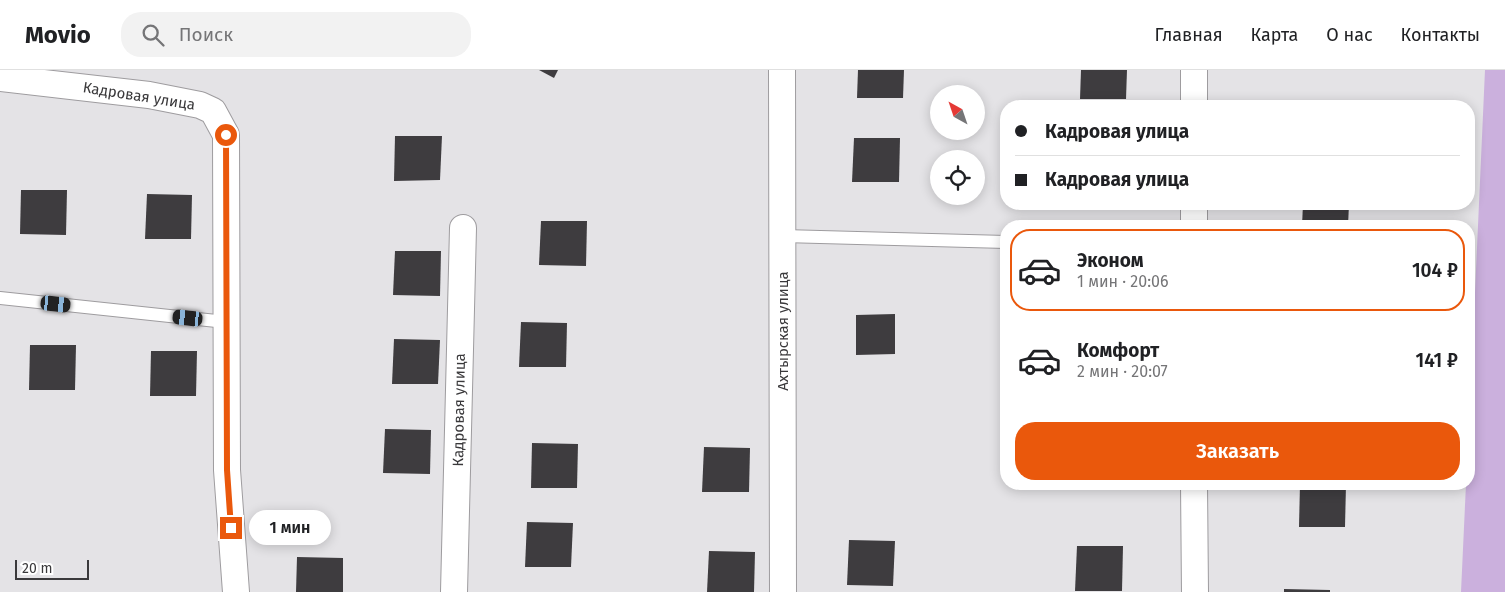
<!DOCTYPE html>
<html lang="ru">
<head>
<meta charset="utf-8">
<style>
  :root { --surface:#fff; --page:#f2f2f2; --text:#202124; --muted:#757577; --line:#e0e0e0; --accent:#ea580c }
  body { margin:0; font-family:"Fira Sans",sans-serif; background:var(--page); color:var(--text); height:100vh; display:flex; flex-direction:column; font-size:19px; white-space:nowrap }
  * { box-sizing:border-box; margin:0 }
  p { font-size:16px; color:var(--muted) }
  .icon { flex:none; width:28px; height:28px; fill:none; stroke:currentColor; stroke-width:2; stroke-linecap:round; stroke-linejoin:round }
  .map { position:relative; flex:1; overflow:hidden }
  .sheet { position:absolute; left:1000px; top:150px; width:475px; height:270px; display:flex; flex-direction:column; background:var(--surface); border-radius:20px; box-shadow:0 2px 12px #0003 }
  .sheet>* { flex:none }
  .top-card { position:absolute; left:1000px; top:30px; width:475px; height:110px; border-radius:20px; box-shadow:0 2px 12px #0003; display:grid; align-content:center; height:110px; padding:0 15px; background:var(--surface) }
  .needle { width:32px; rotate:320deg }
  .controls { position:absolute; left:930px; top:15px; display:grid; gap:10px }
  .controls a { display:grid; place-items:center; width:55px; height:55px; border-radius:50%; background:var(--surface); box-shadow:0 2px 12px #0003; font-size:25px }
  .scale { position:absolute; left:15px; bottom:12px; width:74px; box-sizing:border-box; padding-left:5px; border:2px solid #3a393b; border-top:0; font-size:14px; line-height:18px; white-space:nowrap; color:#3a393b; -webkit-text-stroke:4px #fff; paint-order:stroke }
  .end { position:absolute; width:22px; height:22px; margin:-11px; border:6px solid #ea580c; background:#fff; box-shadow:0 0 0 2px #fff }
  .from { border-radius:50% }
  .bubble { position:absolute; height:35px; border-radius:18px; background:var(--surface); box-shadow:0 2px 12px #0003; font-size:16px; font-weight:600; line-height:35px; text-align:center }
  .car { position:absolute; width:15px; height:30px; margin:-15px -8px; border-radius:6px; box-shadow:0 0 4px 1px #0007; background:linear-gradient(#222 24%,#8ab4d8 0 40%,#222 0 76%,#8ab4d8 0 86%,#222 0) }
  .top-card b { display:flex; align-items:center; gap:18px; height:48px; font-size:19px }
  .top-card b+b { border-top:1px solid var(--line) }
  .top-card i { width:12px; height:12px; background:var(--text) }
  ul { padding:9px 0 0; list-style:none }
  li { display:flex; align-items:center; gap:15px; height:82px; margin:0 10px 8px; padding:0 5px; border:2px solid transparent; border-radius:20px }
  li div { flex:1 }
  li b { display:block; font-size:19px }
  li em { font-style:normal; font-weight:600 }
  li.on { border-color:var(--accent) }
  li>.icon { width:45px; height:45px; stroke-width:1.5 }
  .primary-button { display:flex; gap:10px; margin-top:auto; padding:10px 15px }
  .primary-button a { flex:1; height:58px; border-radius:20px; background:var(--accent); color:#fff; font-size:20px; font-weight:600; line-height:58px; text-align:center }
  header { display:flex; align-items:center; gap:30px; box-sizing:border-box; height:70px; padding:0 25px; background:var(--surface); border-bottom:1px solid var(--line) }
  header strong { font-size:24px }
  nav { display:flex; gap:28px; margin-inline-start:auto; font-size:18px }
  .search { width:350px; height:45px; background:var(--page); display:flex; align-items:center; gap:12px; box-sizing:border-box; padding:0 18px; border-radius:20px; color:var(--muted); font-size:19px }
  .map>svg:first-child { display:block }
  .green { fill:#cbb0dd }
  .building { fill:#3e3c3f }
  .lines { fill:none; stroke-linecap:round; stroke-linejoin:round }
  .service-casing { stroke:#9e9c9f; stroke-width:14 }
  .minor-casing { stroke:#9e9c9f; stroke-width:28 }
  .service { stroke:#fff; stroke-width:12 }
  .minor { stroke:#fff; stroke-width:26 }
  .route { stroke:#ea580c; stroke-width:6 }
  .labels { text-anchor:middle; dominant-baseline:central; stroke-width:5; stroke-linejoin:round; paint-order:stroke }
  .street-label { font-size:15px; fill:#3a393b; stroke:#fff }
</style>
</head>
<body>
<header>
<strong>Movio</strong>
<div class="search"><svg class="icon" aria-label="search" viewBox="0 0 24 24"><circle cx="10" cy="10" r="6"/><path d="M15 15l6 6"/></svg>Поиск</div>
<nav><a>Главная</a><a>Карта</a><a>О нас</a><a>Контакты</a></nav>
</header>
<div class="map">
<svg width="1505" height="522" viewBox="0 0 1505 522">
  <rect width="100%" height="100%" fill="#e4e3e6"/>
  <path class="green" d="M1485,0h20v522h-44l5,-108h3v-58z"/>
  <g class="building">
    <path d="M539,0h19l-4,8z"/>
    <path d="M858,0h46l-1,28h-46z"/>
    <path d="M1081,0h46l-1,29h-46z"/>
    <path d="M395,66h47l-2,44 -46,1z"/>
    <path d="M854,68h46l-1,44h-47z"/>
    <path d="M21,120h46l-1,45 -46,-1z"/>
    <path d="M147,124l45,1 -1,44h-46z"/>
    <path d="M1303,134h46l-1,22h-46z"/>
    <path d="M541,151h46l-1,45 -47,-1z"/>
    <path d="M395,181h46l-1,45 -47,-1z"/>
    <path d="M895,244v40l-39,1v-40z"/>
    <path d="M521,252l46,1 -1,44h-47z"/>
    <path d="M394,269l46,1 -2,44h-46z"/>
    <path d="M30,275h46l-1,45h-46z"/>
    <path d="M151,281h46l-1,45h-46z"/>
    <path d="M385,359l46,1 -1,44 -47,-1z"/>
    <path d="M532,373l46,1 -1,44h-46z"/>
    <path d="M704,377l46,1 -1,44h-47z"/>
    <path d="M1300,414h46l-1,43h-46z"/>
    <path d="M527,452l46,1 -2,44h-46z"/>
    <path d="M849,470l46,1 -2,45 -46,-1z"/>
    <path d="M1077,476h46l-1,45h-47z"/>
    <path d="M709,481l46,1 -1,40h-47z"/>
    <path d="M297,487l46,1v34h-47z"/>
    <path d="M1284,519l46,1v2h-46z"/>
  </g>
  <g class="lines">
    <g class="service-casing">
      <g id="service">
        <path d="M783,166l223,6"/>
        <path d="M0,228l226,24"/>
      </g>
    </g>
    <g class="minor-casing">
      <g id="minor">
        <path d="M782,0l1,522"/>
        <path d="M0,8l149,17 51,10 13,6 13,24 1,335 9,122"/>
        <path d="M1194,36v-36"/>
        <path d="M1194,156v-22"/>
        <path d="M1194,414l1,108"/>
        <path d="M454,522l9,-364"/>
      </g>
    </g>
    <use href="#service" class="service"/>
    <use href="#minor" class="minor"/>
  </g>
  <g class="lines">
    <path class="route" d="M226,65l1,335 4,58"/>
  </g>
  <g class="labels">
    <g class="street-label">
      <text transform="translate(139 26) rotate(9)">Кадровая улица</text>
      <text transform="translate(783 261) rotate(-90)">Ахтырская улица</text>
      <text transform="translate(459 340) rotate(-89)">Кадровая улица</text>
    </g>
  </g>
</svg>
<div class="controls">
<a><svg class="needle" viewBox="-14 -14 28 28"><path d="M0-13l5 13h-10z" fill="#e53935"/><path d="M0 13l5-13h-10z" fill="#757577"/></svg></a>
<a><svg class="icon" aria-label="locate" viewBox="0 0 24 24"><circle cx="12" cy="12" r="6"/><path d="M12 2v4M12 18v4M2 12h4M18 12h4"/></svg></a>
</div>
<div class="scale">20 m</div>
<i class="end from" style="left:226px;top:65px"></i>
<i class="end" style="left:231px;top:458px"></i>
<div class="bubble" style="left:249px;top:440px;width:82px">1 мин</div>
<i class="car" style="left:56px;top:234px;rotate:96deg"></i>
<i class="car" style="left:188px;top:248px;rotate:276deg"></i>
<div class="top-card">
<b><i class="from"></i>Кадровая улица</b>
<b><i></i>Кадровая улица</b>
</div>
<section class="sheet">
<ul>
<li class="on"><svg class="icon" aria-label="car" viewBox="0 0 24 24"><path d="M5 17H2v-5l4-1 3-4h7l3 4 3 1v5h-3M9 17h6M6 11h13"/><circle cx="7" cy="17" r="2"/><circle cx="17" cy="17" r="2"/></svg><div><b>Эконом</b><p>1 мин · 20:06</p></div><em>104 ₽</em></li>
<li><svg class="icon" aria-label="car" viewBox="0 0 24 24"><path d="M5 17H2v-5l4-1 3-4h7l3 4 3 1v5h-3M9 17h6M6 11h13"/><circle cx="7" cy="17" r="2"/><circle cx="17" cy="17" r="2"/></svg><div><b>Комфорт</b><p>2 мин · 20:07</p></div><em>141 ₽</em></li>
</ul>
<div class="primary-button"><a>Заказать</a></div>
</section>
</div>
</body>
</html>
